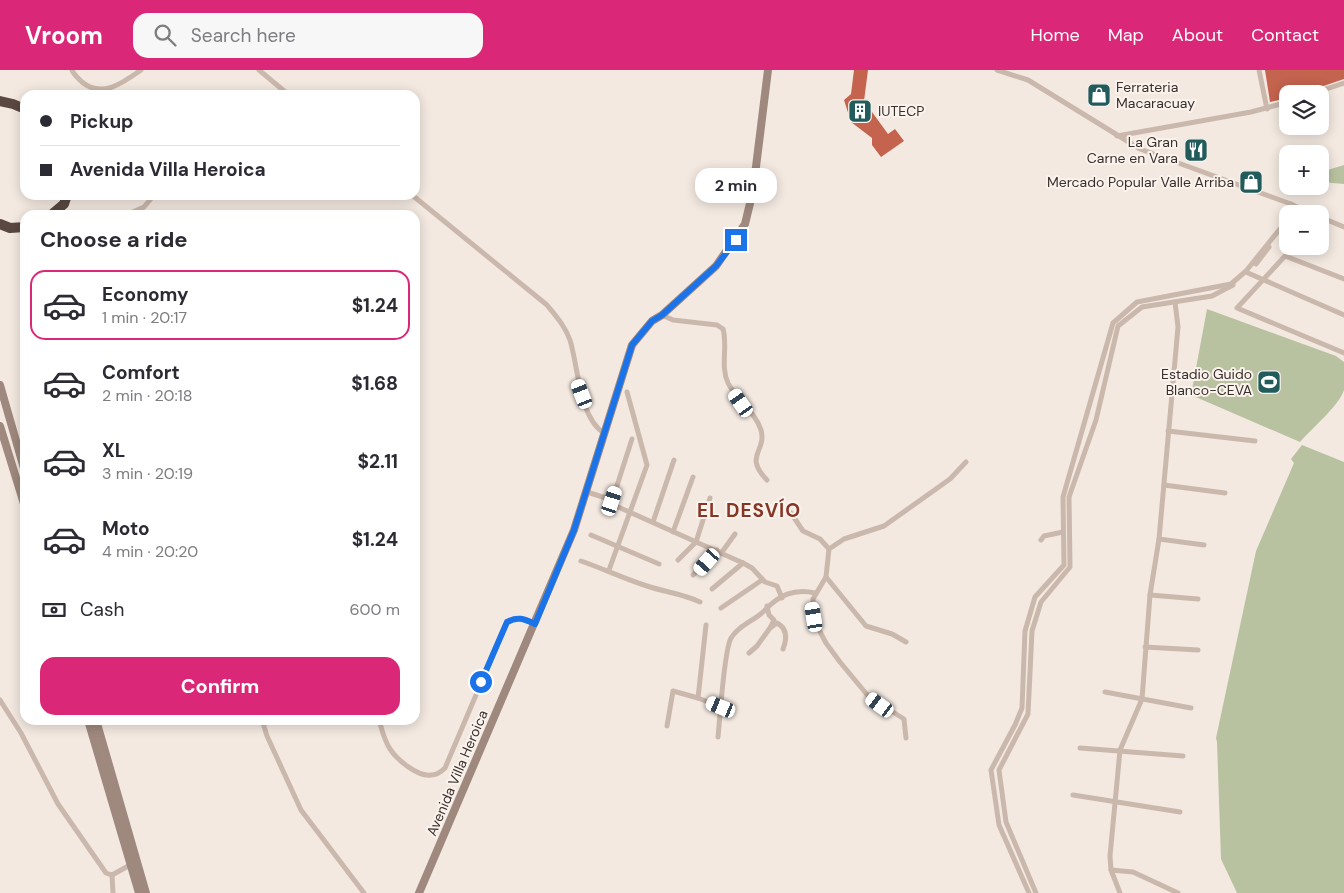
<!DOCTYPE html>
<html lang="en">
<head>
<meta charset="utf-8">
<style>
  :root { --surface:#fff; --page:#f7f7f7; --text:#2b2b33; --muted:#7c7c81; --line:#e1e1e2; --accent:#db2777 }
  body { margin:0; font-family:"DM Sans",sans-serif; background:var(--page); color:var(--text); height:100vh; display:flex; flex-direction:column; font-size:19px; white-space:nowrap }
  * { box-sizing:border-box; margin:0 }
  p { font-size:16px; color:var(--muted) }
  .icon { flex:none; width:28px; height:28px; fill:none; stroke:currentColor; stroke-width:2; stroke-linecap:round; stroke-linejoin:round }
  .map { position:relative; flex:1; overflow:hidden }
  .details { position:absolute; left:20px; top:140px; width:400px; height:515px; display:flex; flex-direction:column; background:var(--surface); border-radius:15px; box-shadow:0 2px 12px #0003 }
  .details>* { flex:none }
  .guide { position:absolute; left:20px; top:20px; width:400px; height:110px; border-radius:15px; box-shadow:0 2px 12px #0003; display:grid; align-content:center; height:110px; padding:0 20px; background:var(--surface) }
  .tools { position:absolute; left:1279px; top:15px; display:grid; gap:10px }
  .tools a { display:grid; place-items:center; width:50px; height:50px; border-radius:10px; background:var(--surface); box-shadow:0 2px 12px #0003; font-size:25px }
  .end { position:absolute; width:22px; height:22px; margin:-11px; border:6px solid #1a73e8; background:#fff; box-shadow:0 0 0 2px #fff }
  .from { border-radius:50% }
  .bubble { position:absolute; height:35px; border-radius:15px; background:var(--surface); box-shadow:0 2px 12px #0003; font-size:16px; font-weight:700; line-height:35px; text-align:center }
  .car { position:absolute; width:15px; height:30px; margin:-15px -8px; border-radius:6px; box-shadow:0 0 4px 1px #0007; background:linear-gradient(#fff 24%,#345 0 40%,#fff 0 76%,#345 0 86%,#fff 0) }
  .guide b { display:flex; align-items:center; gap:18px; height:48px; font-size:19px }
  .guide b+b { border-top:1px solid var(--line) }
  .guide i { width:12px; height:12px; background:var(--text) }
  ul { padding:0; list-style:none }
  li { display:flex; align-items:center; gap:15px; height:70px; margin:0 10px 8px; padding:0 10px; border:2px solid transparent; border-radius:15px }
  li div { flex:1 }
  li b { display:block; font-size:19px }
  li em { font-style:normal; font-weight:700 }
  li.current { border-color:var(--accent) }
  li>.icon { width:45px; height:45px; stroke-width:1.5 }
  h2 { padding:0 20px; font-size:22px; line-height:60px }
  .pay { display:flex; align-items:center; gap:12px; height:55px; padding:0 20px; font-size:19px }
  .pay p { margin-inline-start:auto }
  .primary-button { display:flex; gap:10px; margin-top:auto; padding:10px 20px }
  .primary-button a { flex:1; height:58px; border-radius:15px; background:var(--accent); color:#fff; font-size:20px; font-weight:700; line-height:58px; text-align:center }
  header { display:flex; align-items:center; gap:30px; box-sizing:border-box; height:70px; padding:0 25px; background:var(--accent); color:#fff }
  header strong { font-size:24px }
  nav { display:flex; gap:28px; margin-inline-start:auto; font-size:18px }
  .search { width:350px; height:45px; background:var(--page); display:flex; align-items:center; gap:12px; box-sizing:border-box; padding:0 18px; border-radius:15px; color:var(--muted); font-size:19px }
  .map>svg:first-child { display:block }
  .green { fill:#b9c2a0 }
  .building { fill:#c4634e }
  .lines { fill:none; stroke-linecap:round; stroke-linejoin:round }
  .street { stroke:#cbb8ac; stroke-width:5 }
  .secondary { stroke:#9f887d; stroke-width:8 }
  .highway { stroke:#5a4842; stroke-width:10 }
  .route { stroke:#1a73e8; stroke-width:6 }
  .labels { text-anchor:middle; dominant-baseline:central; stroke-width:4; stroke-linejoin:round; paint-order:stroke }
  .poi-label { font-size:14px; fill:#3a2f2b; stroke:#faf3ed; text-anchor:end }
  .street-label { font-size:14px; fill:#3a2f2b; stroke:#faf3ed }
  .district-label { font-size:19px; font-weight:bold; letter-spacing:1px; fill:#873625; stroke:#faf3ed }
</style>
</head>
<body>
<header>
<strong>Vroom</strong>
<div class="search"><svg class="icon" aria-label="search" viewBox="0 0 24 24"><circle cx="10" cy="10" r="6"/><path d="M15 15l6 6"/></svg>Search here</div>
<nav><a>Home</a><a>Map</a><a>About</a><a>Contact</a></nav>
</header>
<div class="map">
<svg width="1344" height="823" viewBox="0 0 1344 823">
  <rect width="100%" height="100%" fill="#f3e9e1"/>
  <g class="green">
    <path d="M1344,95v19l-22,-2 -1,-10z"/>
    <path d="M1207,239l129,47 8,6c0,8 0,21 0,28 -5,16 -33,39 -44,52l-109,-47z"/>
    <path d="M1302,375l42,17v431h-107l-16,-34 -4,-117 -1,-4 40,-187 38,-88 -3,-4z"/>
  </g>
  <g class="building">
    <path d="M854,0h14l-4,31 24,33 7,-5 9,12 -23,16 -9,-12v-7l-21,-16 -7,-22 7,-6z"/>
    <path d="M1265,0h79v9l-44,15h-12v4l-18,4z"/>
  </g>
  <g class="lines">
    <g class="street">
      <path d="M72,0c2,5 6,8 10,12 20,17 42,0 59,-12"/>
      <path d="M259,0l30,25"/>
      <path d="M997,0l31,10 112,69 151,55 20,10"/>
      <path d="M1259,0l8,39"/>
      <path d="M1311,24l33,-11"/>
      <path d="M1117,66l134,-24 37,-10"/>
      <path d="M412,125l135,110c9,11 18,21 23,35 8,25 9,78 34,93"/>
      <path d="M1291,144v-10"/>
      <path d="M126,145l18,-8 10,-12"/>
      <path d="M1320,147l24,10"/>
      <path d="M1256,194l13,-17"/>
      <path d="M1248,203l96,42"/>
      <path d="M1344,209l-59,-23 -48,52 107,45"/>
      <path d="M662,245l11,5 44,5 6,4c5,17 -3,37 5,54 9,18 27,28 33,47 6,22 -18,25 6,50"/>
      <path d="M1168,361l87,10"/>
      <path d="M1164,415l61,8"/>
      <path d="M587,422l22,7 7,7 127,57 9,5 13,14 12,4 5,12"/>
      <path d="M612,431l20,-62"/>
      <path d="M791,443l12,18 17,8 9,10"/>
      <path d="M653,452l21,-62"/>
      <path d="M673,462l20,-55"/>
      <path d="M591,465l68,29"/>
      <path d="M1159,469l45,6"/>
      <path d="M1041,470l3,-4 19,-4"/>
      <path d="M722,482l13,-18"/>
      <path d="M678,490l18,-18 14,-44"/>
      <path d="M581,491c23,8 44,18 66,25 18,6 36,8 53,16"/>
      <path d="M609,500l38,-105 -20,-73"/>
      <path d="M693,505l24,-25"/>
      <path d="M826,507l40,49 26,8 14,8"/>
      <path d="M712,519l31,-26"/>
      <path d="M1150,525l48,4"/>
      <path d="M767,536l2,9 5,5 -4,8 7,-5c11,6 10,16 6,26"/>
      <path d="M721,538l41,-28"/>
      <path d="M1145,577l53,3"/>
      <path d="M749,583l8,-7 13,-18"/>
      <path d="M1105,622l86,16"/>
      <path d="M698,628l8,-73"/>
      <path d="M0,630l21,33 37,71 48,69 6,2 18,-10"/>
      <path d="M262,650l5,16 34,74 63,83"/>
      <path d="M379,650c3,10 5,20 11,29 7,11 28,28 41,26 6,0 10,-3 14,-7l62,-146c11,-6 17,-3 28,2"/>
      <path d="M667,656l6,-35 25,7 23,9"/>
      <path d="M718,667c2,-19 6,-87 13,-99 8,-13 23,-17 33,-27 15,-16 30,-23 51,-18"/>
      <path d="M906,668l-2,-19 -35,-22 -29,-35 -14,-19 -8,-15 -4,-11 -1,-18 13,-22 3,-28 15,-10 40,-13 66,-47 16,-17"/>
      <path d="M1080,678l103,8"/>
      <path d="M1073,725l107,17"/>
      <path d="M1111,800l22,2 45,21"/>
      <path d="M112,805l1,18"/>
      <path d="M1029,823l-30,-68 -8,-55 24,-45 7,-17 3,-77 10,-34 29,-32 -1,-68 50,-174 24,-21 94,-18 15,-13 42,-52"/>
      <path d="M1036,823l-30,-71 -7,-52 29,-56 4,-83 9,-29 29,-35 -1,-70 27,-77 22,-94 24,-19 70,-11 21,-11"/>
      <path d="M1120,823l-9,-23 -1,-14 10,-106 22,-51 8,-104 9,-56 19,-212 -3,-25"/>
    </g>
    <g class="secondary">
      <path d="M0,315l25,87"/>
      <path d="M0,356l25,81"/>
      <path d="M88,650l51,173"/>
      <path d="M96,650l50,173"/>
      <path d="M419,823l155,-363 58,-185 20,-24 10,-6 54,-49 29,-42 8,-33 15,-121"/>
    </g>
    <g class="highway">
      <path d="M0,31l13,3 12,5"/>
      <path d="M51,145l13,-11 3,-9"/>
      <path d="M0,154l10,4 15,-1"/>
    </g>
  </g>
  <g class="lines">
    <path class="route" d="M481,612l26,-60c11,-6 17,-3 28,2l39,-94 58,-185 20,-24 10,-6 54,-49 20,-26"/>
  </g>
  <defs>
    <g id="shop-square" transform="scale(1.25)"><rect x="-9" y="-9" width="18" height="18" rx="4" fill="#215b5b" stroke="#faf3ed"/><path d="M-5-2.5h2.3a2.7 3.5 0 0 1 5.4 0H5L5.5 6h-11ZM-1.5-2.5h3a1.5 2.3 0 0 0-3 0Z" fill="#fff"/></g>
    <g id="building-square" transform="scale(1.25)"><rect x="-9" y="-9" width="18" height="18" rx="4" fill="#215b5b" stroke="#faf3ed"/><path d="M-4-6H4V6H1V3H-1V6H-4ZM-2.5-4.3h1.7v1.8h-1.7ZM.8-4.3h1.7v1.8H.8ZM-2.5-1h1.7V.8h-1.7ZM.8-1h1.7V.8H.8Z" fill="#fff"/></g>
    <g id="restaurant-square" transform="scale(1.25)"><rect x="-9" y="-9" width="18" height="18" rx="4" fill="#215b5b" stroke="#faf3ed"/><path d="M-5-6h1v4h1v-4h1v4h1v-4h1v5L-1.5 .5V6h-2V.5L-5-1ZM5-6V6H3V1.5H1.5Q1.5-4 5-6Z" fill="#fff"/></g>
    <g id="stadium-square" transform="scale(1.25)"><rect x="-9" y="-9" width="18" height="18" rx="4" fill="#215b5b" stroke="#faf3ed"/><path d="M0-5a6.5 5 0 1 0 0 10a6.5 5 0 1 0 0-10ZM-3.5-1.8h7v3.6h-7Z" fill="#fff"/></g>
  </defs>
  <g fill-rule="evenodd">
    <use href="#shop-square" x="1099" y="25"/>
    <use href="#building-square" x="860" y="41"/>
    <use href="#restaurant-square" x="1196" y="80"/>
    <use href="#shop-square" x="1251" y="112"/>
    <use href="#stadium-square" x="1269" y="312"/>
  </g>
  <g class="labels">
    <g class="poi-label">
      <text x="1116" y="17" text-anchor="start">Ferrateria<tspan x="1116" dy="16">Macaracuay</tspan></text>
      <text x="878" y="41" text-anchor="start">IUTECP</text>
      <text x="1178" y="72">La Gran<tspan x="1178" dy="16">Carne en Vara</tspan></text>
      <text x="1234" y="112">Mercado Popular Valle Arriba</text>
      <text x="1252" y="304">Estadio Guido<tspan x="1252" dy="16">Blanco-CEVA</tspan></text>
    </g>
    <g class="street-label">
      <text transform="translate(457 703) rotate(-67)">Avenida Villa Heroica</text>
    </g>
    <g class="district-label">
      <text x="749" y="440">EL DESVÍO</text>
    </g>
  </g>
</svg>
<div class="tools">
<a><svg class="icon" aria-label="layers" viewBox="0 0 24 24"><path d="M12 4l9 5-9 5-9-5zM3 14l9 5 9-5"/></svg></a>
<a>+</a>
<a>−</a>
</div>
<i class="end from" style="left:481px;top:612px"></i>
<i class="end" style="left:736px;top:170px"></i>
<div class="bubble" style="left:695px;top:98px;width:82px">2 min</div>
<i class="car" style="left:582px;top:324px;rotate:339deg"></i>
<i class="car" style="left:741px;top:333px;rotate:325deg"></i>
<i class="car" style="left:612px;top:431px;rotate:18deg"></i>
<i class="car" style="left:707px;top:492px;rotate:221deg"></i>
<i class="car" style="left:814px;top:547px;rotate:351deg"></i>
<i class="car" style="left:880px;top:635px;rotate:306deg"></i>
<i class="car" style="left:721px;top:637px;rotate:292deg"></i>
<div class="guide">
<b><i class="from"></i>Pickup</b>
<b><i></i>Avenida Villa Heroica</b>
</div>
<section class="details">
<h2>Choose a ride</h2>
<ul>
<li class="current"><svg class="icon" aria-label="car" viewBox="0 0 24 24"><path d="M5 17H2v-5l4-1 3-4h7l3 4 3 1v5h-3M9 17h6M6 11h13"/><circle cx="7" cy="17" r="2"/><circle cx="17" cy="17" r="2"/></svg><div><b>Economy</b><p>1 min · 20:17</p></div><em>$1.24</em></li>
<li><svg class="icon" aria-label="car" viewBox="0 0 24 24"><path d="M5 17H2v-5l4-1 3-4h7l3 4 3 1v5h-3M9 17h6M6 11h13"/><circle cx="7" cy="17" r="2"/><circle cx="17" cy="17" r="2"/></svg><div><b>Comfort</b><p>2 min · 20:18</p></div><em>$1.68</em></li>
<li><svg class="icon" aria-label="car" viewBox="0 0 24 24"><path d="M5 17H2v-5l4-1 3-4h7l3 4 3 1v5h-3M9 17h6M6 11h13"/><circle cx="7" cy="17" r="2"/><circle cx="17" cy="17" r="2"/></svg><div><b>XL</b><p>3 min · 20:19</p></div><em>$2.11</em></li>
<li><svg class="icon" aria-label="car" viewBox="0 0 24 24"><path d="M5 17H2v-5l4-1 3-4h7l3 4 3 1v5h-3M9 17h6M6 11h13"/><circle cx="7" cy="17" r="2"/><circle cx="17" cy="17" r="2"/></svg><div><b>Moto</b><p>4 min · 20:20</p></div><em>$1.24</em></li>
</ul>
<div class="pay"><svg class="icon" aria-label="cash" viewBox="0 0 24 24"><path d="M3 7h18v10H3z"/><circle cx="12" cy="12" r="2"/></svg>Cash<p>600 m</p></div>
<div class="primary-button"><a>Confirm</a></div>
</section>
</div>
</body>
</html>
